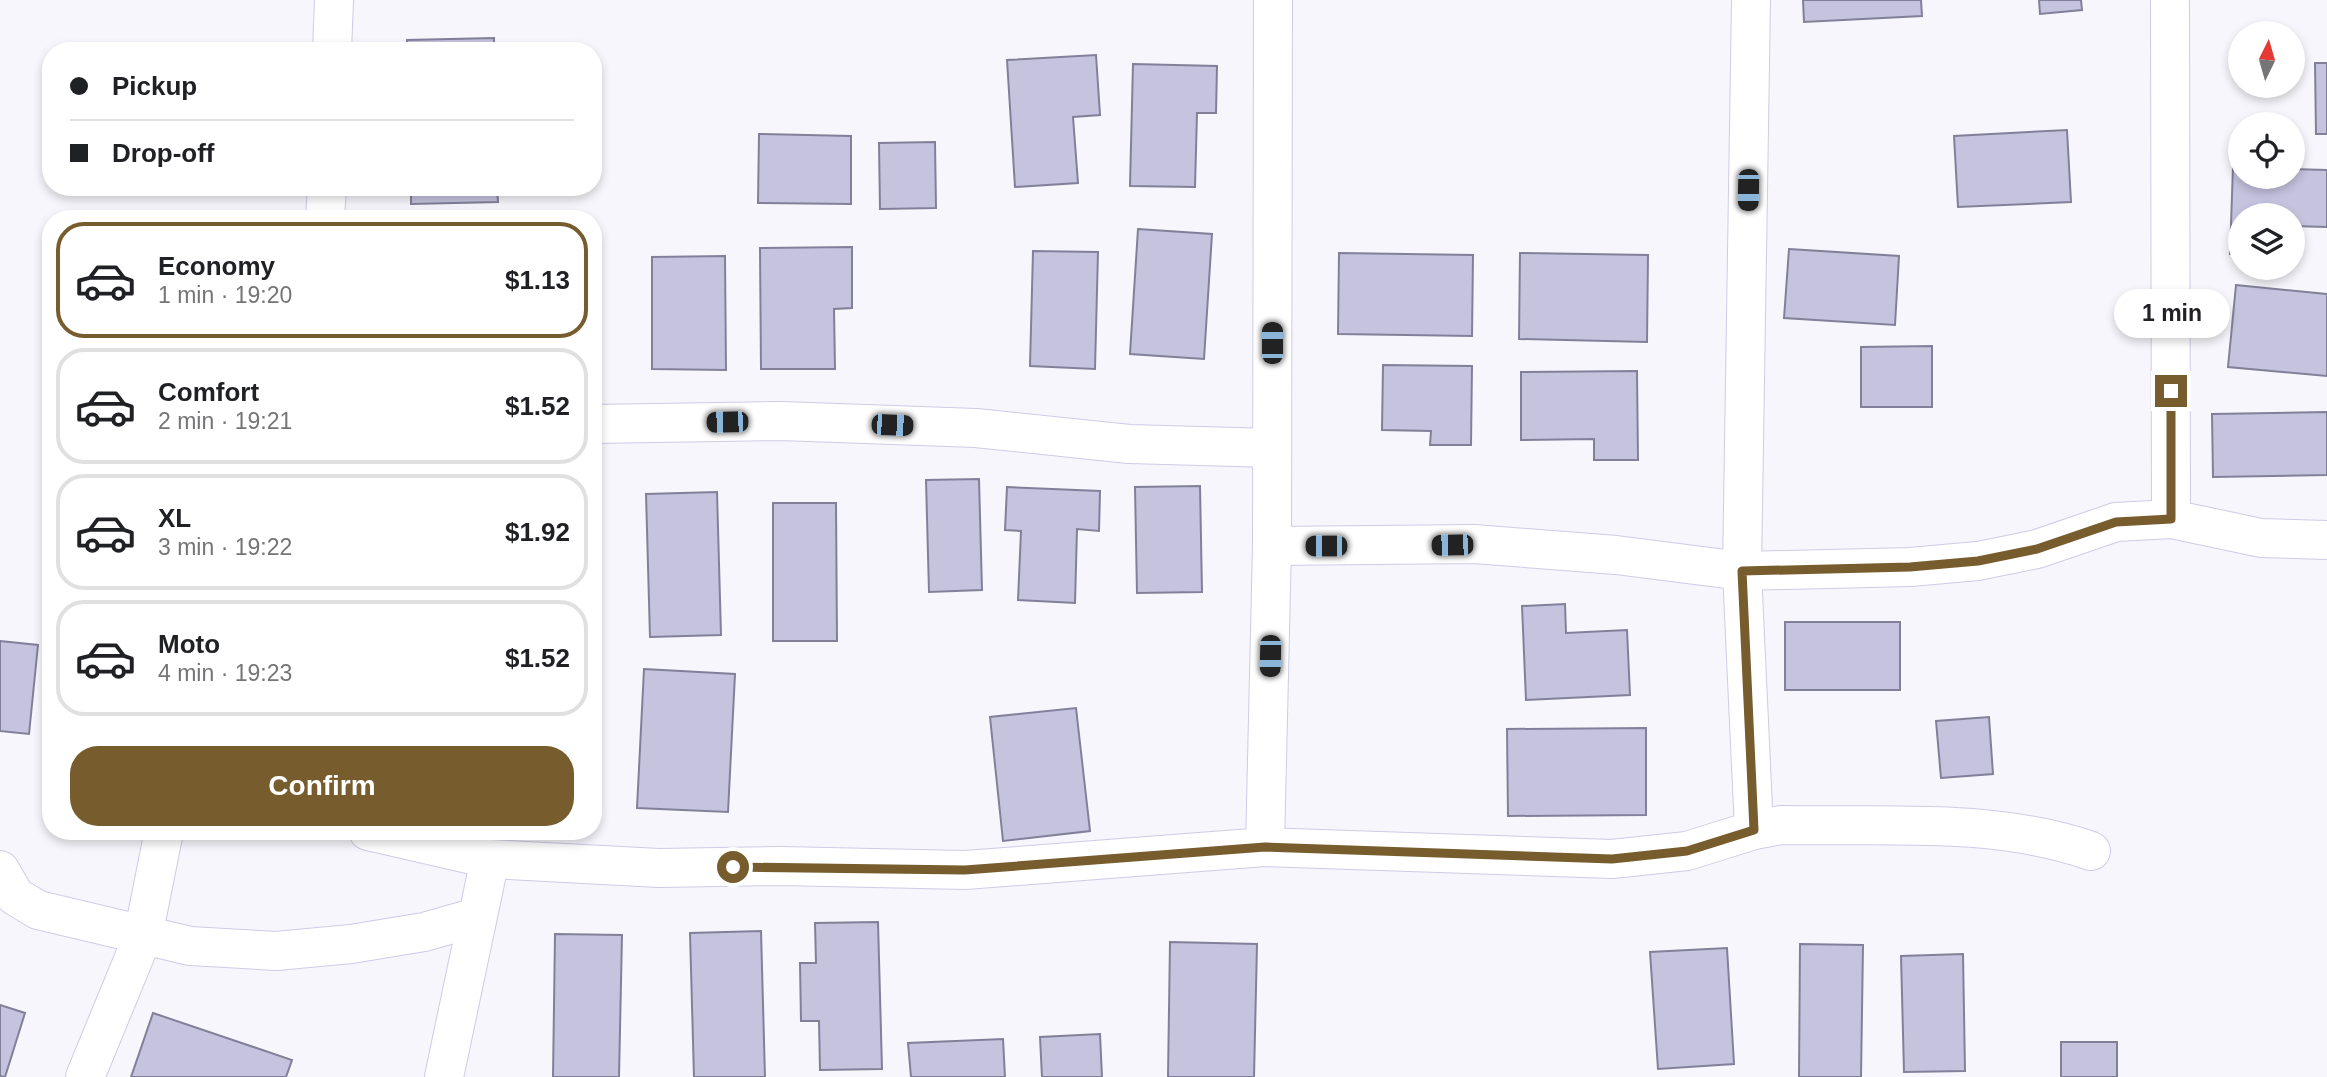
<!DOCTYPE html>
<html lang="en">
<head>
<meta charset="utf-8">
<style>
  :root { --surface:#fff; --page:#f6f6f6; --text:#202124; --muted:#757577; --line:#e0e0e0; --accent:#775c2e }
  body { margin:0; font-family:Arial,sans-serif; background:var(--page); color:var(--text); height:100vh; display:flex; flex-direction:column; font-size:26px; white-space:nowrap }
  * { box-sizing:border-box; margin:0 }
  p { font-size:23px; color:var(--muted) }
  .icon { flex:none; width:38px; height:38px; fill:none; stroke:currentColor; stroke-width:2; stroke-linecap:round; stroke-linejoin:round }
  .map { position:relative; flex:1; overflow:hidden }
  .details { position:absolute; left:42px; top:210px; width:560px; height:630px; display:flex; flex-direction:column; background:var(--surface); border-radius:28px; box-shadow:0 4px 10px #0003 }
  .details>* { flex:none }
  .top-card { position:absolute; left:42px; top:42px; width:560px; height:154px; border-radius:28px; box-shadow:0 4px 10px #0003; display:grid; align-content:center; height:154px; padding:0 28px; background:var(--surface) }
  .needle { width:46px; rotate:5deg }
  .buttons { position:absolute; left:2228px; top:21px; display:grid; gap:14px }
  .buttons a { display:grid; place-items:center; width:77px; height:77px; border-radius:50%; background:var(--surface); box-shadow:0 4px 10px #0003; font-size:35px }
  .end { position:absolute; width:32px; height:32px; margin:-16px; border:9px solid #775c2e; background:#fff; box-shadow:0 0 0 4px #fff }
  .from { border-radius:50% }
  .bubble { position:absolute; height:49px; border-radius:24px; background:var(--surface); box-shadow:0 4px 10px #0003; font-size:23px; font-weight:600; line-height:49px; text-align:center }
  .car { position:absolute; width:21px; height:42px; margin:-21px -10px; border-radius:9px; box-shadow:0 0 5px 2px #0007; background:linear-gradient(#222 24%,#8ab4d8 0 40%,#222 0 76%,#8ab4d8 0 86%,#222 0) }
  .top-card b { display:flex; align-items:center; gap:24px; height:66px; font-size:26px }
  .top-card b+b { border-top:2px solid var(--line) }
  .top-card i { width:18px; height:18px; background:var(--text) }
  ul { padding:12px 0 0; list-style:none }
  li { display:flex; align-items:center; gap:21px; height:116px; margin:0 14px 10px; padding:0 14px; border:4px solid var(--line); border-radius:28px }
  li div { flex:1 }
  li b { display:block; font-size:26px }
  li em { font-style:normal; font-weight:600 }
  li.selected { border-color:var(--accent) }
  li>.icon { width:63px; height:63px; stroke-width:1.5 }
  .action { display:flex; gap:14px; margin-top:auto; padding:14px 28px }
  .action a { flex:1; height:80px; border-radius:28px; background:var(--accent); color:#fff; font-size:28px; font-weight:600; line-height:80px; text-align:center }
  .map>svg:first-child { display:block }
  .building { fill:#c6c3df; stroke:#828099; stroke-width:2 }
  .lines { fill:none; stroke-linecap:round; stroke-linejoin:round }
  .minor-casing { stroke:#cecbe7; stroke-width:40 }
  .minor { stroke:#fff; stroke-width:38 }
  .route { stroke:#775c2e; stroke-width:9 }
</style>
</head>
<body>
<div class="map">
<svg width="2327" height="1077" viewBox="0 0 2327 1077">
  <rect width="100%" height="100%" fill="#f7f6fc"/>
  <g class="building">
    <path d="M1803,0h118l1,16 -118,6z"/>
    <path d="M2039,0h42l1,10 -42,4z"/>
    <path d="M494,38v13h-87v-11z"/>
    <path d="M1096,55l4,60 -27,2 5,66 -63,4 -8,-127z"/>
    <path d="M2315,63h12v71h-11z"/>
    <path d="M1133,64l84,2 -1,47h-19l-2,74 -65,-1z"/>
    <path d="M2067,130l4,72 -113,5 -4,-71z"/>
    <path d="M759,134l92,2v68l-93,-1z"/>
    <path d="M935,142l1,66 -56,1 -1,-66z"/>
    <path d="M2233,166l7,1v10h52v-8l35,1v57l-35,-1v-11h-52v40l-10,-1z"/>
    <path d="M411,187h86l1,15 -87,2z"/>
    <path d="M1138,229l74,5 -8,125 -74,-5z"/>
    <path d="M852,247v61l-18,1 1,60h-74l-1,-121z"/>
    <path d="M1789,249l110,7 -4,69 -111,-7z"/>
    <path d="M1033,251l65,1 -3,117 -65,-3z"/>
    <path d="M1339,253l134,2 -1,81 -134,-2z"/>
    <path d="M1520,253l128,2 -1,87 -128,-3z"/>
    <path d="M725,256l1,114 -74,-1v-112z"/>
    <path d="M2236,285l91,9v82l-99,-9z"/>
    <path d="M1932,346v61h-71v-60z"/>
    <path d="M1383,365l89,1 -1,79h-41l1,-14 -49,-1z"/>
    <path d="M1637,371l1,89h-44v-21l-73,1v-68z"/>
    <path d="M2327,412v63l-114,2 -1,-63z"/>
    <path d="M979,479l3,111 -53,2 -3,-112z"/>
    <path d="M1200,486l2,106 -65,1 -2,-106z"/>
    <path d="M1007,487l93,4 -1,40 -22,-2 -2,74 -57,-3 3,-69 -16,-1z"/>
    <path d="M717,492l4,143 -71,2 -4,-143z"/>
    <path d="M593,499h5l3,101h-8z"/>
    <path d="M773,503h63l1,138h-64z"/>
    <path d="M1565,604l1,29 61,-3 3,65 -104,5 -4,-94z"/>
    <rect x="1785" y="622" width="115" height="68"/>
    <path d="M0,641l38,4 -9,89 -29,-3z"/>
    <path d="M644,669l91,5 -7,138 -91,-4z"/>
    <path d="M1076,708l14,123 -87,10 -13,-124z"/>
    <path d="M1989,717l4,57 -52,4 -5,-57z"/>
    <path d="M1646,728v87l-138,1 -1,-87z"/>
    <path d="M511,831h75v4z"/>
    <path d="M878,922l4,147 -62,1 -1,-49h-18l-1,-58h16l-1,-40z"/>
    <path d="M761,931l4,146h-71l-4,-144z"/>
    <path d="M555,934l67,1 -3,142h-66z"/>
    <path d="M1170,942l87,2 -3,133h-86z"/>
    <path d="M1800,944l63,1 -2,132h-62z"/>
    <path d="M1727,948l7,116 -76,5 -8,-117z"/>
    <path d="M1963,954l2,117 -61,1 -3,-116z"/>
    <path d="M0,1005l25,8 -20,64 -5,-1z"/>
    <path d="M153,1013l139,47 -6,17h-155z"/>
    <path d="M1100,1034l2,43h-60l-2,-40z"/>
    <path d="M1003,1039l2,38h-94l-3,-34z"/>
    <rect x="2061" y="1042" width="56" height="35"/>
  </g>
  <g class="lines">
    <g class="minor-casing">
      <g id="minor">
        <path d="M1751,0l-9,571 12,259"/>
        <path d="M2170,0l1,519"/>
        <path d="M332,51l2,-51"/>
        <path d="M325,219l2,-32"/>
        <path d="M593,424l188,-3 195,7 153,16 143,4"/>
        <path d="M1272,546l202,-2 142,11 126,16 168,-4 68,-6 59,-12 79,-27 55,-3 90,19 66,2"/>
        <path d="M368,831l122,28 169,9 122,-2 184,4 300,-23 347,12 75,-8 67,-21 27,-5c103,2 212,-8 310,26"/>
        <path d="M1265,847l7,-301 1,-546"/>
        <path d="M0,870l15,26 23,14 152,36 86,5 75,-7 73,-12 53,-15"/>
        <path d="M85,1077l58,-141 21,-105"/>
        <path d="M444,1077l46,-218"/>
      </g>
    </g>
    <use href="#minor" class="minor"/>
  </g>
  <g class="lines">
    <path class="route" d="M733,867l232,3 300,-23 347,12 75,-8 67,-21 -12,-259 168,-4 68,-6 59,-12 79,-27 55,-3v-128"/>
  </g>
</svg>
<div class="buttons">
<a><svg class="needle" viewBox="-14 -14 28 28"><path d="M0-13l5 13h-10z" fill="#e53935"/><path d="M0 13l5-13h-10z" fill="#757577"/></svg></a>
<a><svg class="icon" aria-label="locate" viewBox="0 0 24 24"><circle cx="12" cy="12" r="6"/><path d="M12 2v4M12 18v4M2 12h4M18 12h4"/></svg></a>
<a><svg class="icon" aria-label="layers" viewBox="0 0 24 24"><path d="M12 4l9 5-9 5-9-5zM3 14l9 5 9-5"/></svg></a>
</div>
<i class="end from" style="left:733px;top:867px"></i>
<i class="end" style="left:2171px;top:391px"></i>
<div class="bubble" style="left:2114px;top:289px;width:116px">1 min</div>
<i class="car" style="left:1748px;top:190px;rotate:181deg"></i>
<i class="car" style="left:1272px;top:343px;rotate:0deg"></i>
<i class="car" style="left:727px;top:422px;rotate:269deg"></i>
<i class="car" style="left:892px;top:425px;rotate:92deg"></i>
<i class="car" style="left:1452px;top:545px;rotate:269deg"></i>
<i class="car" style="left:1326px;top:546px;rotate:270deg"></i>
<i class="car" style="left:1270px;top:656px;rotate:181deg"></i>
<div class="top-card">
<b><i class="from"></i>Pickup</b>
<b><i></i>Drop-off</b>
</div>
<section class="details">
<ul>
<li class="selected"><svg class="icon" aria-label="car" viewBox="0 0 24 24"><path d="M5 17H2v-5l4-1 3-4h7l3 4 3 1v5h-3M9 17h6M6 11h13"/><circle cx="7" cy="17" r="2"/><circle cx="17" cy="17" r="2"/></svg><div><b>Economy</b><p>1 min · 19:20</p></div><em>$1.13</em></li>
<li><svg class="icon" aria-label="car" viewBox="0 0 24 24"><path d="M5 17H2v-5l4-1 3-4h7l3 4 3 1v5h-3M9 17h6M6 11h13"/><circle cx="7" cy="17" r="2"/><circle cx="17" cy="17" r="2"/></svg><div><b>Comfort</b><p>2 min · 19:21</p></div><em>$1.52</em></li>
<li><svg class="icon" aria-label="car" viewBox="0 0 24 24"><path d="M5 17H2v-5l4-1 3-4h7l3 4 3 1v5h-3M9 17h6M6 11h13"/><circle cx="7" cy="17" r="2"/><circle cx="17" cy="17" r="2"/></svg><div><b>XL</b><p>3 min · 19:22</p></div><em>$1.92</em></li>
<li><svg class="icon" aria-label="car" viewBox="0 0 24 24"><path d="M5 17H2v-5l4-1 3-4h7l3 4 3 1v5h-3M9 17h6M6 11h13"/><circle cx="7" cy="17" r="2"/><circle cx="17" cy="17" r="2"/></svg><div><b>Moto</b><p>4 min · 19:23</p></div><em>$1.52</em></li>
</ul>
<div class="action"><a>Confirm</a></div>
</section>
</div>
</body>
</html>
